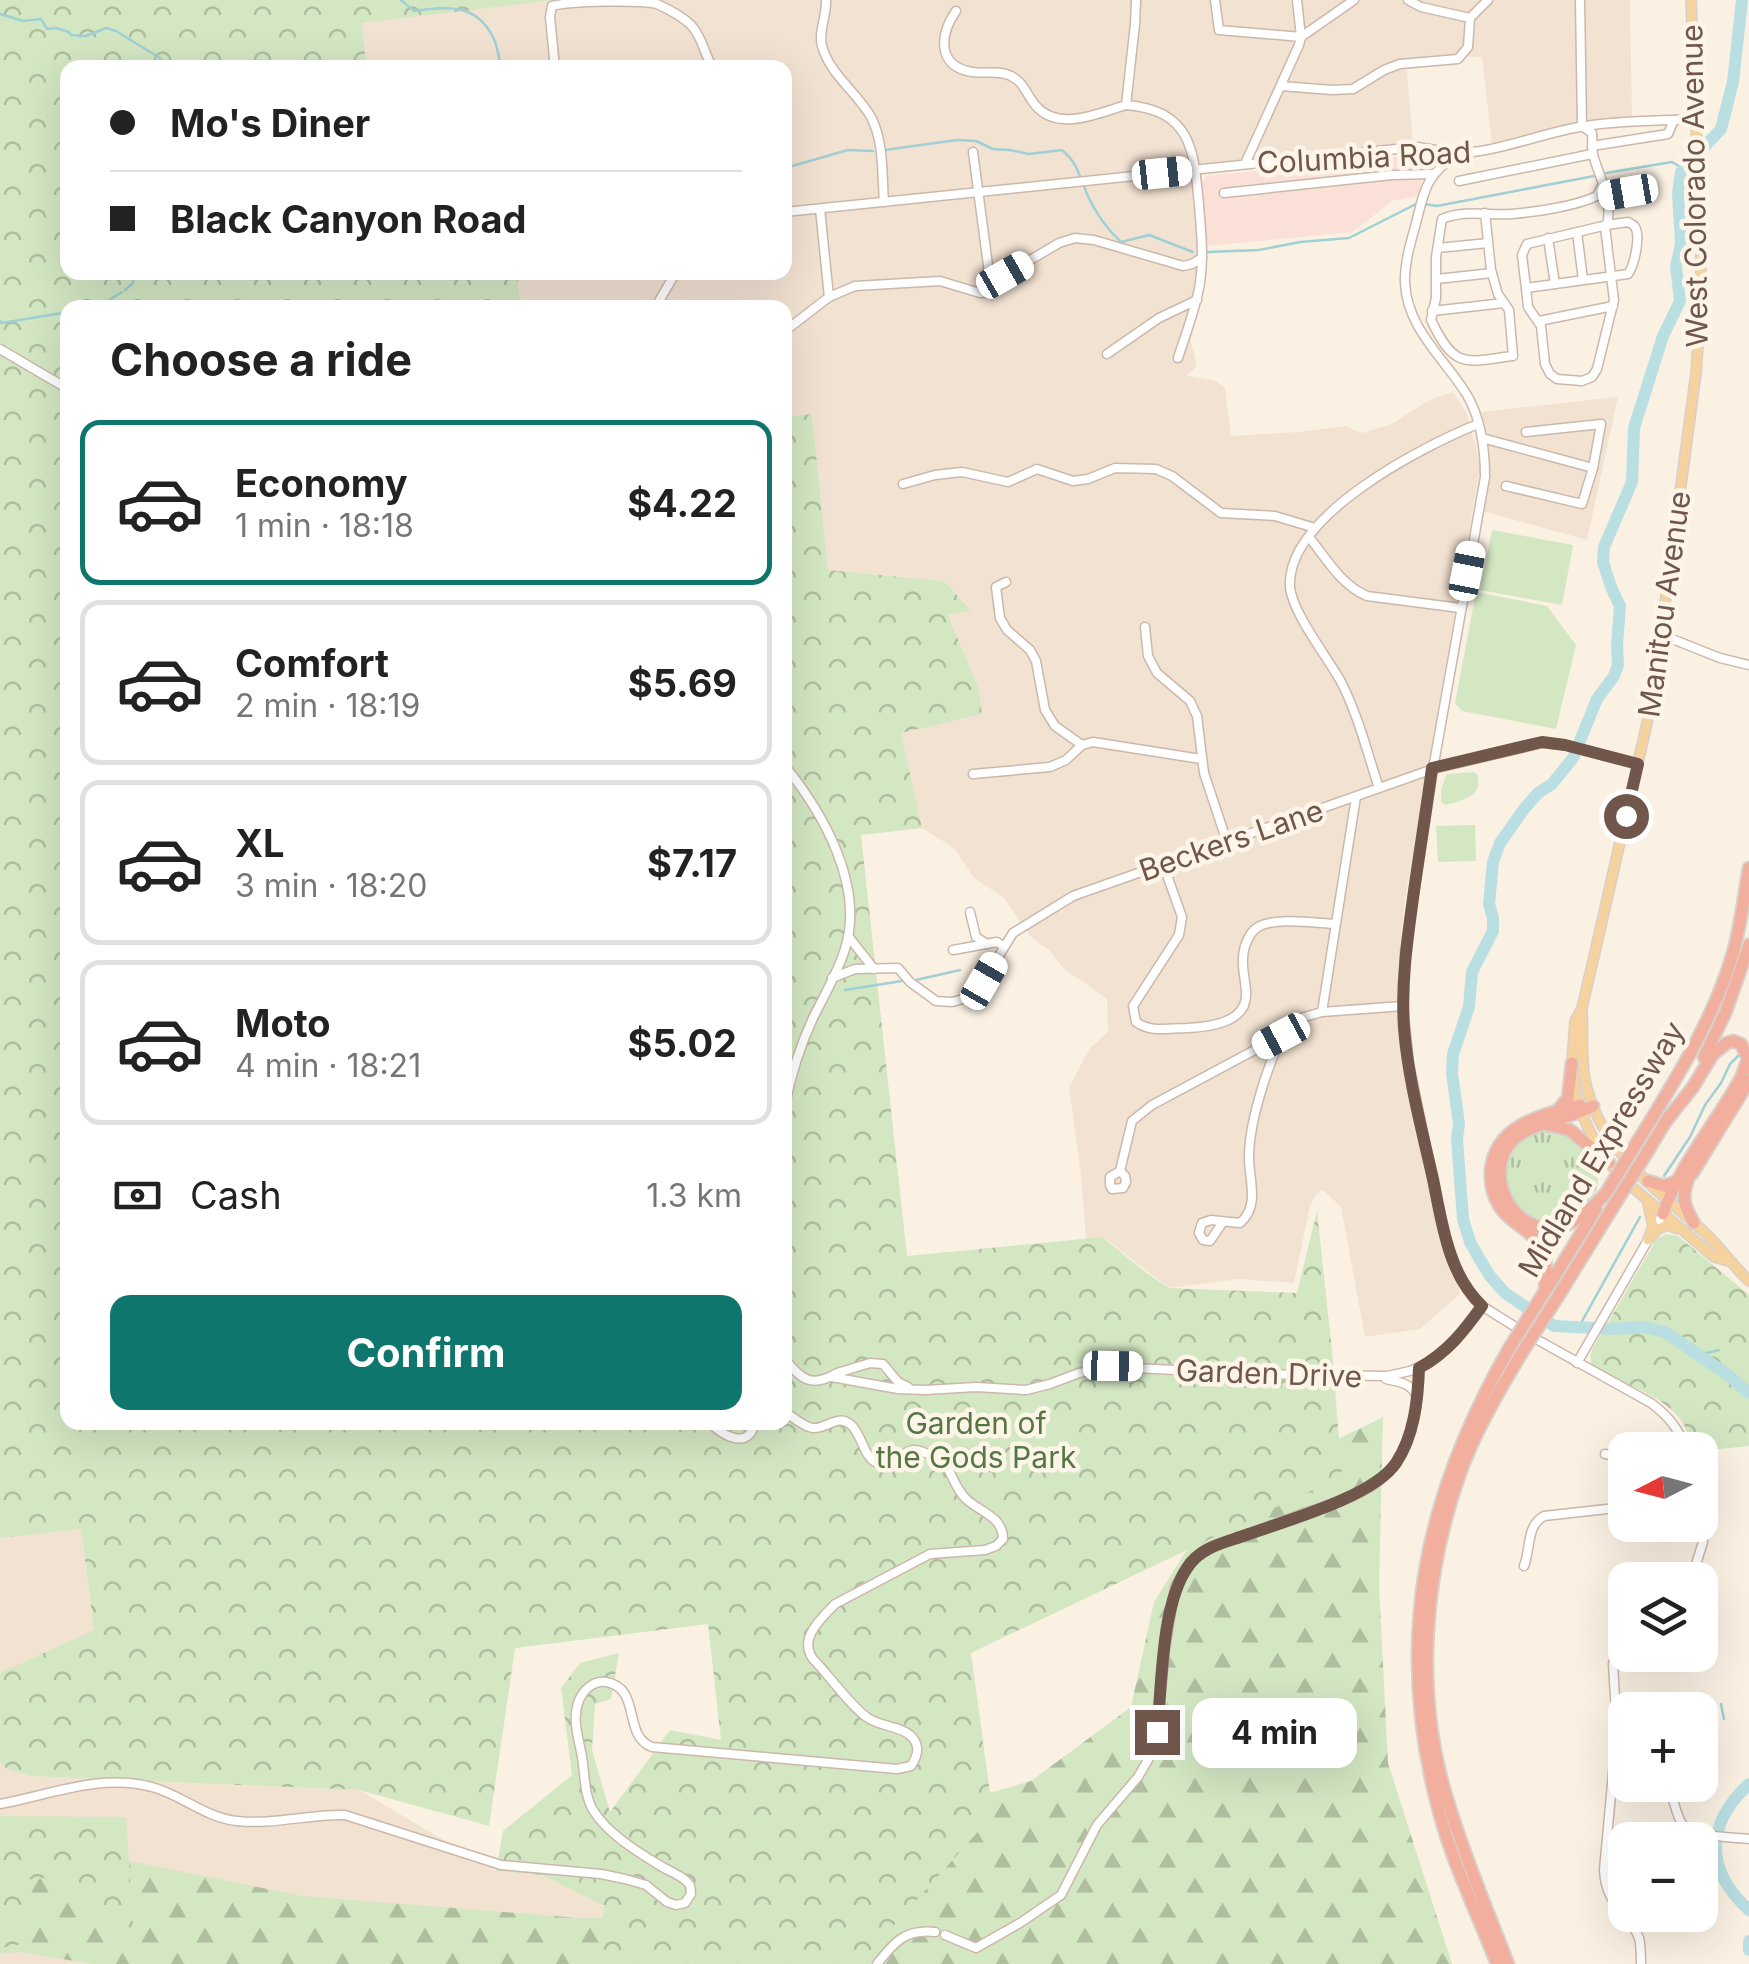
<!DOCTYPE html>
<html lang="en">
<head>
<meta charset="utf-8">
<style>
  :root { --surface:#fff; --page:#f2f2f2; --text:#222; --muted:#767676; --line:#e0e0e0; --accent:#0f766e }
  body { margin:0; font-family:Inter,sans-serif; background:var(--page); color:var(--text); height:100vh; display:flex; flex-direction:column; font-size:38px; white-space:nowrap }
  * { box-sizing:border-box; margin:0 }
  p { font-size:32px; color:var(--muted) }
  .icon { flex:none; width:55px; height:55px; fill:none; stroke:currentColor; stroke-width:2; stroke-linecap:round; stroke-linejoin:round }
  .map { position:relative; flex:1; overflow:hidden }
  .sheet { position:absolute; left:60px; top:300px; width:732px; height:1130px; display:flex; flex-direction:column; background:var(--surface); border-radius:20px; box-shadow:0 10px 40px #0002 }
  .sheet>* { flex:none }
  .banner { position:absolute; left:60px; top:60px; width:732px; height:220px; border-radius:20px; box-shadow:0 10px 40px #0002; display:grid; align-content:center; height:220px; padding:0 50px; background:var(--surface) }
  .needle { width:65px; rotate:264deg }
  .tools { position:absolute; left:1608px; top:1432px; display:grid; gap:20px }
  .tools a { display:grid; place-items:center; width:110px; height:110px; border-radius:20px; background:var(--surface); box-shadow:0 10px 40px #0002; font-size:50px }
  .end { position:absolute; width:45px; height:45px; margin:-22px; border:12px solid #71574b; background:#fff; box-shadow:0 0 0 5px #fff }
  .from { border-radius:50% }
  .bubble { position:absolute; height:70px; border-radius:20px; background:var(--surface); box-shadow:0 10px 40px #0002; font-size:32px; font-weight:700; line-height:70px; text-align:center }
  .car { position:absolute; width:30px; height:60px; margin:-30px -15px; border-radius:12px; box-shadow:0 0 8px 2px #0007; background:linear-gradient(#fff 24%,#345 0 40%,#fff 0 76%,#345 0 86%,#fff 0) }
  .banner b { display:flex; align-items:center; gap:35px; height:95px; font-size:38px }
  .banner b+b { border-top:2px solid var(--line) }
  .banner i { width:25px; height:25px; background:var(--text) }
  ul { padding:0; list-style:none }
  li { display:flex; align-items:center; gap:30px; height:165px; margin:0 20px 15px; padding:0 30px; border:5px solid var(--line); border-radius:20px }
  li div { flex:1 }
  li b { display:block; font-size:38px }
  li em { font-style:normal; font-weight:700 }
  li.current { border-color:var(--accent) }
  li>.icon { width:90px; height:90px; stroke-width:1.5 }
  h2 { padding:0 50px; font-size:45px; line-height:120px }
  .pay { display:flex; align-items:center; gap:25px; height:110px; padding:0 50px; font-size:38px }
  .pay p { margin-inline-start:auto }
  .primary-button { display:flex; gap:20px; margin-top:auto; padding:20px 50px }
  .primary-button a { flex:1; height:115px; border-radius:20px; background:var(--accent); color:#fff; font-size:40px; font-weight:700; line-height:115px; text-align:center }
  .map>svg:first-child { display:block }
  .residential { fill:#f2e2d2 }
  .commercial { fill:#fbe0d7 }
  .grass { fill:url(#grass-tufts) }
  .forest { fill:url(#forest-firs) }
  .park { fill:url(#park-crowns) }
  .pitch { fill:#d3e7c3 }
  .lines { fill:none; stroke-linecap:round; stroke-linejoin:round }
  .stream { stroke:#a0cfd4; stroke-width:2.5 }
  .river { stroke:#b9dfe3; stroke-width:12 }
  .minor-casing { stroke:#cbb8aa; stroke-width:11 }
  .major-casing { stroke:#d7d0cd; stroke-width:12 }
  .highway-casing { stroke:#d7d0cd; stroke-width:15 }
  .minor { stroke:#fff; stroke-width:8 }
  .major { stroke:#f6d29f; stroke-width:9 }
  .highway { stroke:#f2af9d; stroke-width:11 }
  .highway-bridge-casing { stroke:#d7d0cd; stroke-width:15; stroke-linecap:butt }
  .highway-bridge { stroke:#f2af9d; stroke-width:11 }
  .route { stroke:#71574b; stroke-width:12 }
  .labels { text-anchor:middle; dominant-baseline:central; stroke-width:9; stroke-linejoin:round; paint-order:stroke }
  .street-label { font-size:30px; fill:#71574b; stroke:#fef5e9 }
  .park-label { font-size:30px; fill:#557743; stroke:#fef5e9 }
</style>
</head>
<body>
<div class="map">
<svg width="1749" height="1964" viewBox="0 0 1749 1964">
  <defs>
    <pattern id="grass-tufts" width="24" height="20" patternUnits="userSpaceOnUse" patternTransform="scale(2.5)"><rect width="24" height="20" fill="#d3e7c3"/><path d="M3 7l-1-3M5 7V3M7 7l1-3M15 17l-1-3M17 17v-4M19 17l1-3" fill="none" stroke="#b0bea0"/></pattern>
    <pattern id="forest-firs" width="22" height="20" patternUnits="userSpaceOnUse" patternTransform="scale(2.5)"><rect width="22" height="20" fill="#d3e7c3"/><path d="M5 1l3.5 6h-7zM16 11l3.5 6h-7z" fill="#b0bea0"/></pattern>
    <pattern id="park-crowns" width="20" height="18" patternUnits="userSpaceOnUse" patternTransform="scale(2.5)"><rect width="20" height="18" fill="#d3e7c3"/><path d="M2 6a3 3 0 1 1 6 0M12 15a3 3 0 1 1 6 0" fill="none" stroke="#b0bea0"/></pattern>
  </defs>
  <rect width="100%" height="100%" fill="#fbf1e3"/>
  <g class="residential">
    <path d="M557,0h1073l2,117 -66,9 -14,6 -60,13 -10,-88 -34,-1 -42,4 7,83 -214,21 7,88 -2,26 -15,56 8,32 -11,10 28,4 11,8 6,48 67,-4 47,-6 17,7 30,-9 39,-25 22,-7 13,20 11,38 3,18 -75,432 -7,66v48l7,54 55,226 -40,35 -55,8 -24,-130 -18,-17 -7,4 -6,12 -16,77 -55,-4 -70,9 -66,-51 -17,2 -5,-64 -12,-88 21,-39 18,-16 -1,-33 -44,-31 -14,-18 -17,-12 -29,-41 -29,-19 -20,-30 -32,-20 -21,-95 77,-46 -30,-73 23,-5 -27,-28 -116,-11 -16,-155 -27,2v-109l-264,-1 -4,-34 268,-1v-204l-419,-1 -5,-44z"/>
    <path d="M1618,397l-31,143 -104,-29 7,-40v-14l-3,-23 -6,-22z"/>
    <path d="M81,1529l13,102 -94,42v-135z"/>
    <path d="M0,1762l7,7 22,7 330,14 137,81 46,4 62,31 -7,58h-597z"/>
  </g>
  <path class="commercial" d="M1421,154l6,6 -9,36 -26,5 -39,31 -147,14 -5,-62 6,-8z"/>
  <circle class="grass" cx="1551" cy="1177" r="47"/>
  <path class="forest" d="M1383,1417l-4,169 9,177 64,201h-1358l-77,-12 -17,2v-99l61,-8 241,49 277,22h136l229,-112 87,-25 100,-74 23,-105 66,-105z"/>
  <g class="park">
    <path d="M0,0h557l-195,23 4,44 -298,1v204l449,1 4,34 -453,1v1114h717v-1005l27,-3 16,156 116,11 27,29 -23,5 30,72 4,27 -81,19 21,95 -61,7 46,421 195,-19 46,37 21,14 128,5 20,-82 15,140 10,125 -371,177 22,162 -134,149h-262l7,-58 -62,-31 -46,-4 7,-40 69,-56 -11,-87 19,-25 39,-10 -8,46 -16,5 -3,46 18,62 60,-82 51,10 -13,-116 -193,24 -26,178 -130,-36 -330,-14 -22,-7 -7,-7v-89l94,-43 -13,-101 -81,9z"/>
    <path d="M1666,1234l12,2 71,59v151l-49,5 -8,-1c-5,-53 -64,-60 -100,-85l-2,-9 3,-8 63,-108z"/>
    <path d="M0,1816l126,1 9,137 -91,-76 -21,2 -8,15 16,14 -9,35 -22,4z"/>
  </g>
  <g class="pitch">
    <path d="M1492,530l81,15 -11,60 -82,-15z"/>
    <path d="M1476,592l71,14 29,39 -20,84 -94,-18 -7,-8z"/>
    <path d="M1473,772l4,2c7,22 -13,26 -31,31l-5,-3v-13l6,-15z"/>
    <path d="M1475,825l1,36 -38,1 -2,-36z"/>
  </g>
  <g class="lines">
    <g class="stream">
      <path d="M401,0l13,11c33,-4 61,-9 79,26 5,9 5,21 9,31"/>
      <path d="M0,14l23,7 18,-2 6,10 9,-1 13,4 2,3 15,1 20,-8 10,3 44,27 7,10"/>
      <path d="M885,150l72,-10 19,1 17,8 17,1 19,4 33,-4c15,12 18,27 25,44 8,18 20,35 34,48l28,-7 44,17"/>
      <path d="M785,168l63,-18 25,1"/>
      <path d="M1606,173l66,-11 12,7"/>
      <path d="M1424,204l13,2 157,-30"/>
      <path d="M1208,252l51,-2 41,-8 49,-4 67,-34"/>
      <path d="M125,290l7,-6 5,-12"/>
      <path d="M96,308l26,-16"/>
      <path d="M0,321l2,2 66,-11"/>
      <path d="M916,980l44,-10"/>
      <path d="M845,990l57,-9"/>
      <path d="M1664,1176l26,-39 15,-32 16,-22 9,-19 10,-10"/>
      <path d="M1574,1327l7,-4 59,-106"/>
      <path d="M1698,1355l21,-5"/>
      <path d="M1721,1704l3,15"/>
    </g>
    <g class="river">
      <path d="M1742,0l-9,82 -12,47 -40,43 -3,21 3,51 -5,22 4,35 -17,35 -29,92 -2,54 -28,65 -1,15 8,25 9,19 -3,39 1,20 -4,11 -17,23 -24,59 -21,26 -14,9 -14,16 -24,34 -7,19 -4,42 4,14v13l-21,41 -3,35 -16,47 -1,19 7,51 -2,15 6,80 7,23 9,16 11,18 15,17 49,33 60,3 29,-2 22,5 63,43 21,18"/>
      <path d="M1749,1784c-44,41 -44,86 0,126"/>
      <path d="M1749,1941v9"/>
    </g>
    <g class="minor-casing">
      <g id="minor">
        <path d="M826,0c1,15 -8,32 -4,46 8,29 35,46 49,71 13,24 11,59 13,85"/>
        <path d="M1136,0l-1,24 -9,81c66,5 68,46 73,100 2,26 5,52 1,78 -4,25 -14,50 -22,75"/>
        <path d="M1215,0l4,30 82,7 53,-37"/>
        <path d="M1408,0l13,7 49,11"/>
        <path d="M1580,0l2,126"/>
        <path d="M956,11c-16,23 -20,55 16,61 13,2 27,-2 39,4 13,6 16,20 25,30 23,26 63,7 90,-1"/>
        <path d="M1470,18l18,-18"/>
        <path d="M555,68l-5,-51 2,-11c20,-5 85,-6 105,-2 11,5 26,13 34,21 12,13 13,29 22,43"/>
        <path d="M1281,86l51,4 21,-1 31,-19 16,-6 58,-5 10,-12 2,-29"/>
        <path d="M1582,126l10,7c1,8 -1,17 2,25 7,23 19,43 13,67"/>
        <path d="M1592,146l76,-12 6,-14"/>
        <path d="M973,152l18,136"/>
        <path d="M1458,154c-32,21 -33,34 -42,69 -5,19 -12,40 -11,60 2,46 40,76 62,112 14,24 18,55 18,82l-52,292 -28,183 -2,54 6,58 34,166 16,46 12,18 11,12 45,28 124,69c17,13 29,26 34,47"/>
        <path d="M1245,164l54,-119 2,-8 -4,-37"/>
        <path d="M1459,181l133,-27"/>
        <path d="M1224,193l168,-18 41,-1"/>
        <path d="M1607,195l41,-7"/>
        <path d="M820,209l9,88"/>
        <path d="M785,212l631,-65c15,1 32,7 47,6 42,-3 81,-21 123,-27 36,-6 73,-5 110,-7"/>
        <path d="M1485,213l6,57 7,24 11,16 4,46c-48,6 -58,14 -82,-36l5,-22v-41l6,-38c23,-10 47,-3 70,-5 24,-2 64,-8 85,-18l6,-12"/>
        <path d="M1628,222c3,2 5,2 7,5 6,10 -1,39 -7,47l-102,14 -4,-33 5,-11 80,-19z"/>
        <path d="M1577,232l6,48"/>
        <path d="M1548,238l7,46"/>
        <path d="M1438,248l50,-5"/>
        <path d="M1437,279l55,-6"/>
        <path d="M1526,288l2,19 13,19 4,38 5,10 7,5 25,2 10,-4 5,-8 17,-69 -9,-73"/>
        <path d="M655,308l21,-36"/>
        <path d="M1432,311l72,-8"/>
        <path d="M1539,321l74,-15"/>
        <path d="M785,331l44,-34 26,-11 85,-5 40,12 7,-1 18,-17 54,-32 16,-5 19,2 89,26 9,-2 10,-6"/>
        <path d="M0,349l68,40"/>
        <path d="M1107,354l52,-36 38,-18"/>
        <path d="M1482,438l111,30"/>
        <path d="M903,484l32,-9 27,-3 46,10 29,-13 36,12 15,-2 27,-11 41,1 16,7 49,37 54,3 40,12"/>
        <path d="M1506,486l76,18 11,-36 8,-44 -75,8"/>
        <path d="M1309,537c17,21 32,48 58,59l93,12"/>
        <path d="M1006,582l-10,5 4,31 7,12 23,20 6,11 9,49 10,16 27,19 11,-3 108,17"/>
        <path d="M1145,627l3,29 9,17 33,28 7,15 7,57 23,69"/>
        <path d="M1662,635l58,23 29,7"/>
        <path d="M785,766c38,47 80,120 60,183 -7,23 -21,47 -32,69 -13,28 -22,57 -28,87"/>
        <path d="M973,774l77,-7 16,-7 16,-15"/>
        <path d="M1379,788c-12,-36 -21,-74 -39,-108 -13,-23 -48,-68 -50,-93 -4,-71 133,-141 188,-163"/>
        <path d="M1163,864l19,53 -3,18 -46,71 3,16c15,11 33,6 51,6 22,-1 61,-5 59,-36 -1,-17 -6,-29 -1,-46 3,-8 6,-15 13,-19 17,-10 57,-4 77,-3"/>
        <path d="M970,912l6,25 11,7"/>
        <path d="M848,936l26,33"/>
        <path d="M953,950l44,-8 6,4"/>
        <path d="M832,978l23,-9 43,-1 12,14 26,19 16,1 22,-6 39,-63 60,-37 360,-127 109,-26 23,2 73,19"/>
        <path d="M1322,1012l34,-215"/>
        <path d="M1120,1171l5,5 1,6 -3,6 -11,1 -2,-4v-8l10,-6 12,-50 20,-16 129,-69"/>
        <path d="M1223,1222l-13,19 -7,-1 -4,-7 3,-10 9,-3 29,3c20,-17 9,-42 9,-66 0,-37 22,-104 41,-136l32,-9 81,-6"/>
        <path d="M785,1359c16,21 27,29 52,14l33,-10 13,1 15,18 10,5"/>
        <path d="M1577,1363l86,-149"/>
        <path d="M832,1377l66,12 27,1 51,-3 50,3 24,-6 29,-11 34,-6 146,7 128,2 23,-5 20,-9 25,-21 27,-35"/>
        <path d="M1386,1379c12,3 25,4 30,16"/>
        <path d="M709,1422c14,14 40,29 46,0"/>
        <path d="M1605,1454l20,3"/>
        <path d="M1524,1566c7,-18 2,-40 20,-50l81,-9"/>
        <path d="M1691,1580l12,-38 -3,-22"/>
        <path d="M1625,1637l-4,5 -8,22 4,66 -13,140c2,37 24,40 35,68 2,8 2,17 2,26"/>
        <path d="M1669,1785c3,9 8,34 14,40 13,12 48,12 66,14"/>
        <path d="M0,1804c50,-9 100,-31 152,-17 30,8 54,31 85,34 36,4 72,-7 108,-6l156,50 100,9 24,5 21,6 21,17 9,3 9,-2 6,-9c-1,-8 1,-8 -6,-14 -7,-6 -18,-10 -26,-15 -23,-14 -52,-32 -66,-55 -9,-15 -8,-36 -11,-53 -3,-18 -10,-36 -4,-54 4,-12 15,-23 28,-21 36,6 16,54 46,65l245,22 14,-3c6,-9 10,-19 1,-29 -10,-11 -31,-10 -44,-19 -17,-11 -39,-43 -55,-59 -15,-21 8,-40 22,-55l95,-50 55,-4 11,-4 7,-7c0,-23 -24,-27 -38,-41 -10,-11 -13,-24 -21,-36 -9,-4 -20,-12 -30,-12 -12,1 -25,18 -37,13 -14,-6 -15,-30 -27,-39 -13,-10 -23,5 -37,4 -9,-1 -20,-11 -28,-16"/>
        <path d="M945,1935l31,13 44,-25 41,-28 36,-70 41,-48 14,-24 5,-21 8,-83 10,-62 15,-24 12,-11 13,-7c29,-9 58,-20 87,-31 32,-11 72,-20 93,-50 20,-27 23,-64 24,-96"/>
        <path d="M877,1964c18,-23 29,-35 58,-32"/>
      </g>
    </g>
    <g class="major-casing">
      <g id="major">
        <path d="M1691,0l10,246 -1,70 -4,57 -44,328 -51,225 -19,82 -7,13 -3,42 4,33 5,16 10,22 18,29 14,16 91,78 14,4"/>
        <path d="M1582,1010c1,24 -1,47 3,70 14,68 68,107 117,150 18,16 29,34 47,51"/>
        <path d="M1648,1204l5,22 -5,14"/>
        <path d="M1650,1238l8,-9 9,-4 12,4"/>
      </g>
    </g>
    <g class="highway-casing">
      <g id="highway">
        <path d="M1704,1057l22,-46 23,-66"/>
        <path d="M1593,1106c-23,13 -60,16 -79,33 -35,34 1,102 49,87 17,-6 31,-20 43,-33"/>
        <path d="M1559,1109l9,-11 4,-35"/>
        <path d="M1548,1125l22,5 39,33"/>
        <path d="M1638,1141c37,-60 75,-120 95,-188 8,-28 11,-57 16,-85"/>
        <path d="M1648,1151l21,-35"/>
        <path d="M1692,1174l57,-93"/>
        <path d="M1688,1179c-7,19 -4,27 6,44"/>
        <path d="M1648,1181l16,5 14,-5"/>
        <path d="M1663,1214c14,-45 56,-95 79,-138l6,-18 -7,-14 -8,-3 -6,2 -14,11 -20,33 -27,34"/>
        <path d="M1548,1287l48,-78"/>
        <path d="M1545,1291c1,-15 3,-32 -5,-46 -10,-16 -30,-22 -40,-38 -7,-11 -10,-24 -9,-37 5,-46 52,-55 89,-65"/>
        <path d="M1557,1298l59,-96"/>
        <path d="M1497,1964c-19,-49 -43,-98 -57,-149 -47,-171 -17,-317 70,-468"/>
        <path d="M1508,1964c-22,-57 -46,-114 -63,-172 -30,-102 -21,-216 14,-316 15,-43 39,-83 62,-122"/>
      </g>
    </g>
    <use href="#minor" class="minor"/>
    <use href="#major" class="major"/>
    <use href="#highway" class="highway"/>
    <g class="highway-bridge-casing">
      <g id="highway-bridge">
        <path d="M1606,1193l32,-52"/>
        <path d="M1616,1202l32,-51"/>
        <path d="M1510,1347l35,-56"/>
        <path d="M1521,1354l36,-56"/>
      </g>
    </g>
    <use href="#highway-bridge" class="highway-bridge"/>
  </g>
  <g class="lines">
    <path class="route" d="M1157,1732c5,-46 4,-126 30,-164 13,-21 37,-25 59,-33 39,-14 127,-38 150,-72 18,-27 22,-63 23,-95 28,-15 45,-37 63,-62 -34,-32 -40,-83 -49,-127 -11,-49 -25,-100 -29,-151 -3,-44 3,-86 9,-130 6,-43 13,-86 19,-130l110,-26 23,3 73,19 -12,52"/>
  </g>
  <g class="labels">
    <g class="street-label">
      <text transform="translate(1364 157) rotate(-3)">Columbia Road</text>
      <text transform="translate(1694 186) rotate(-91)">West Colorado Avenue</text>
      <text transform="translate(1664 604) rotate(-82)">Manitou Avenue</text>
      <text transform="translate(1231 840) rotate(-19)">Beckers Lane</text>
      <text transform="translate(1601 1149) rotate(-59)">Midland Expressway</text>
      <text transform="translate(1269 1373) rotate(2)">Garden Drive</text>
    </g>
    <g class="park-label">
      <text x="976" y="1423">Garden of<tspan x="976" dy="34">the Gods Park</tspan></text>
    </g>
  </g>
</svg>
<div class="tools">
<a><svg class="needle" viewBox="-14 -14 28 28"><path d="M0-13l5 13h-10z" fill="#e53935"/><path d="M0 13l5-13h-10z" fill="#767676"/></svg></a>
<a><svg class="icon" aria-label="layers" viewBox="0 0 24 24"><path d="M12 4l9 5-9 5-9-5zM3 14l9 5 9-5"/></svg></a>
<a>+</a>
<a>−</a>
</div>
<i class="end from" style="left:1626px;top:816px"></i>
<i class="end" style="left:1157px;top:1732px"></i>
<div class="bubble" style="left:1192px;top:1698px;width:165px">4 min</div>
<i class="car" style="left:1162px;top:173px;rotate:84deg"></i>
<i class="car" style="left:1628px;top:192px;rotate:260deg"></i>
<i class="car" style="left:1005px;top:275px;rotate:60deg"></i>
<i class="car" style="left:1467px;top:571px;rotate:11deg"></i>
<i class="car" style="left:984px;top:981px;rotate:30deg"></i>
<i class="car" style="left:1281px;top:1036px;rotate:242deg"></i>
<i class="car" style="left:1113px;top:1366px;rotate:91deg"></i>
<div class="banner">
<b><i class="from"></i>Mo's Diner</b>
<b><i></i>Black Canyon Road</b>
</div>
<section class="sheet">
<h2>Choose a ride</h2>
<ul>
<li class="current"><svg class="icon" aria-label="car" viewBox="0 0 24 24"><path d="M5 17H2v-5l4-1 3-4h7l3 4 3 1v5h-3M9 17h6M6 11h13"/><circle cx="7" cy="17" r="2"/><circle cx="17" cy="17" r="2"/></svg><div><b>Economy</b><p>1 min · 18:18</p></div><em>$4.22</em></li>
<li><svg class="icon" aria-label="car" viewBox="0 0 24 24"><path d="M5 17H2v-5l4-1 3-4h7l3 4 3 1v5h-3M9 17h6M6 11h13"/><circle cx="7" cy="17" r="2"/><circle cx="17" cy="17" r="2"/></svg><div><b>Comfort</b><p>2 min · 18:19</p></div><em>$5.69</em></li>
<li><svg class="icon" aria-label="car" viewBox="0 0 24 24"><path d="M5 17H2v-5l4-1 3-4h7l3 4 3 1v5h-3M9 17h6M6 11h13"/><circle cx="7" cy="17" r="2"/><circle cx="17" cy="17" r="2"/></svg><div><b>XL</b><p>3 min · 18:20</p></div><em>$7.17</em></li>
<li><svg class="icon" aria-label="car" viewBox="0 0 24 24"><path d="M5 17H2v-5l4-1 3-4h7l3 4 3 1v5h-3M9 17h6M6 11h13"/><circle cx="7" cy="17" r="2"/><circle cx="17" cy="17" r="2"/></svg><div><b>Moto</b><p>4 min · 18:21</p></div><em>$5.02</em></li>
</ul>
<div class="pay"><svg class="icon" aria-label="cash" viewBox="0 0 24 24"><path d="M3 7h18v10H3z"/><circle cx="12" cy="12" r="2"/></svg>Cash<p>1.3 km</p></div>
<div class="primary-button"><a>Confirm</a></div>
</section>
</div>
</body>
</html>
